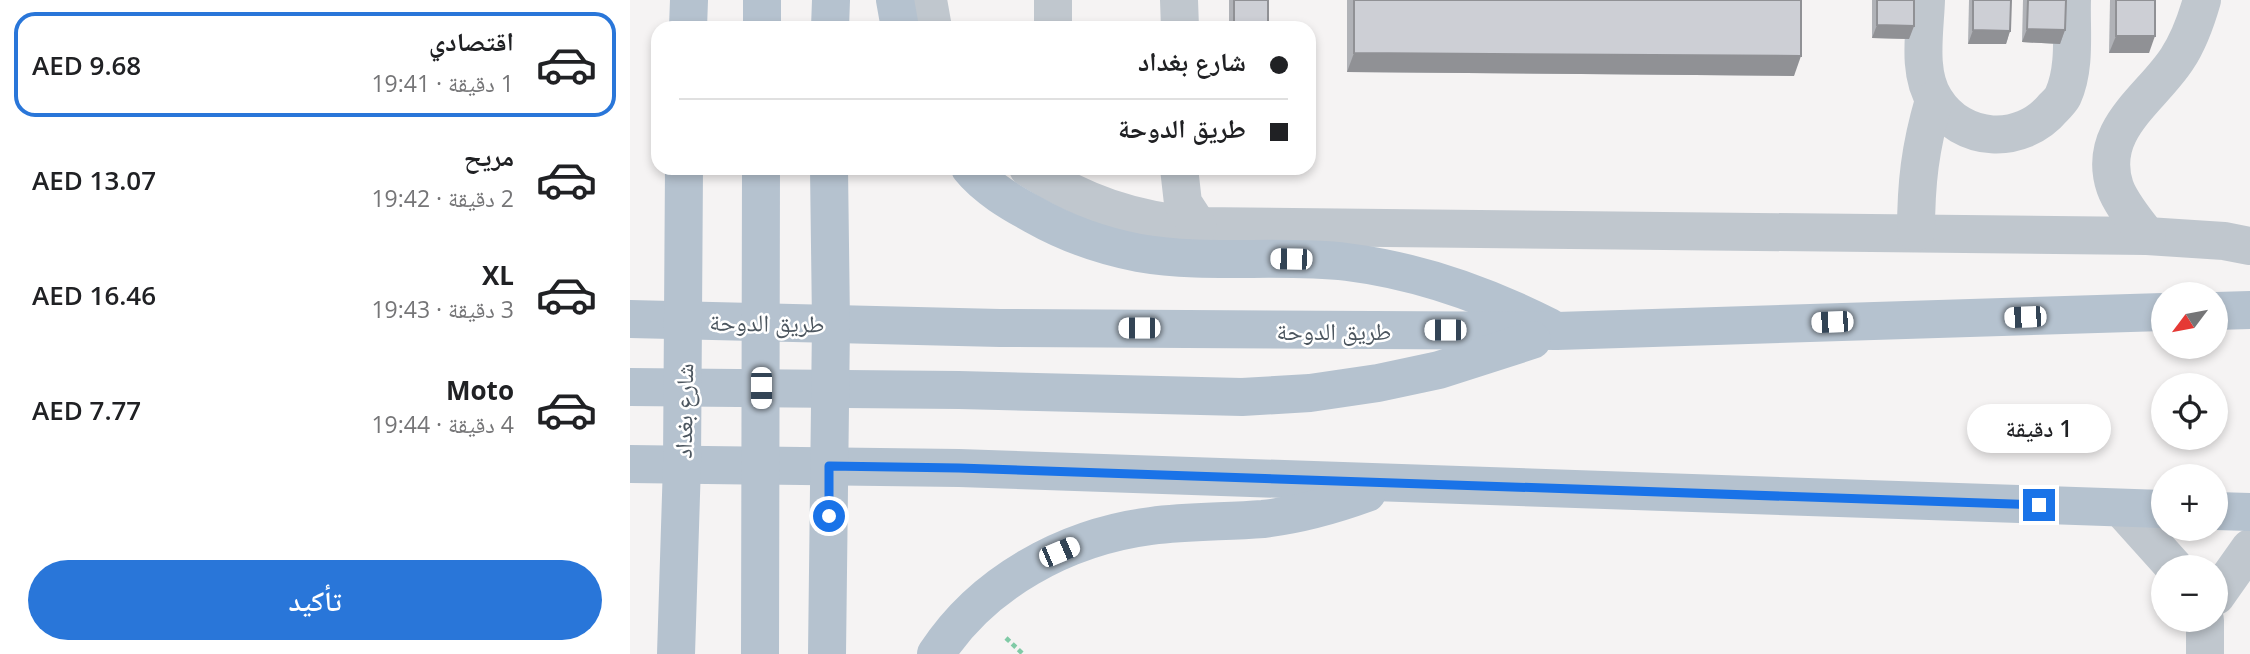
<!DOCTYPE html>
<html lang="ar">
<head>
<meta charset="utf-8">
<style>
  :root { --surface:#fff; --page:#f2f2f2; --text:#202124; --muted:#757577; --line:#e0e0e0; --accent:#2976d9 }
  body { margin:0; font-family:"Open Sans","Noto Naskh Arabic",sans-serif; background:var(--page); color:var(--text); direction:rtl; height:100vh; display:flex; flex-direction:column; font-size:26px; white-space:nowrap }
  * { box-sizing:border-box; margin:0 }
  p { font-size:23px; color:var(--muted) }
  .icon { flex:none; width:38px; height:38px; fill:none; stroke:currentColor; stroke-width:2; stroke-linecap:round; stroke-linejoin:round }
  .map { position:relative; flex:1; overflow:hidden; direction:ltr }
  .drawer { display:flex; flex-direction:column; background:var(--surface); width:630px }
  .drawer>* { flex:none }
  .guide { position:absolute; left:21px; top:21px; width:665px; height:154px; border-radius:21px; box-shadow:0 4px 10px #0003; direction:rtl; display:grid; align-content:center; height:154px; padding:0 28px; background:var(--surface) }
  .needle { width:46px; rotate:238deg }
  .fabs { position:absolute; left:1521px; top:282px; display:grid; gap:14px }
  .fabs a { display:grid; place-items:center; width:77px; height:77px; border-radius:50%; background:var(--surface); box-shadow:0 4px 10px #0003; font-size:35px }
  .end { position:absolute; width:32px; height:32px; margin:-16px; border:9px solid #1a73e8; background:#fff; box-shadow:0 0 0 4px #fff }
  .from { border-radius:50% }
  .bubble { position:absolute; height:49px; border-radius:24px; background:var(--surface); box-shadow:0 4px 10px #0003; font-size:23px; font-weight:600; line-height:49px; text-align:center; direction:rtl }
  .car { position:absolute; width:21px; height:42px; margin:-21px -10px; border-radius:9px; box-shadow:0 0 5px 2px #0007; background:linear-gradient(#fff 24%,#345 0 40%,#fff 0 76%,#345 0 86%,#fff 0) }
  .guide b { display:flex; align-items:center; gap:24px; height:66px; font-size:26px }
  .guide b+b { border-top:2px solid var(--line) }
  .guide i { width:18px; height:18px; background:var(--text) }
  ul { padding:12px 0 0; list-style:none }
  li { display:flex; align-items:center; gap:21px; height:105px; margin:0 14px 10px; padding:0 14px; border:4px solid transparent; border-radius:21px }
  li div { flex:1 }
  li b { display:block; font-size:26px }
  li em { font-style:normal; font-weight:600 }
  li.selected { border-color:var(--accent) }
  li>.icon { width:63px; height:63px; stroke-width:1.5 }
  .cta { display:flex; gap:14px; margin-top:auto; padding:14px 28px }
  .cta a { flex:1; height:80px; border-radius:42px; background:var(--accent); color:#fff; font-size:28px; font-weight:600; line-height:80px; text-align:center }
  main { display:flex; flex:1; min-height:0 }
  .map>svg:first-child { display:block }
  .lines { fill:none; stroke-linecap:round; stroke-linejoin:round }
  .path { stroke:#80caa6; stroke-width:4.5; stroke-dasharray:5 3.5; stroke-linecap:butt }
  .minor { stroke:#c0c7ce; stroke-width:38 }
  .major { stroke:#b5c2cf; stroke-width:38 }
  .wall { fill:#b0b2b7 }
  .shaded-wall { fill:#909195 }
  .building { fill:#cdcfd5; stroke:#909195; stroke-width:2 }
  .route { stroke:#1a73e8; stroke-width:9 }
  .labels { text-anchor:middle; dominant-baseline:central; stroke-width:5; stroke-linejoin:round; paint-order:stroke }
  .street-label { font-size:24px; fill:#4c565f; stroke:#fff }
</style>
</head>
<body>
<main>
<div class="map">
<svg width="1620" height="654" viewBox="0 0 1620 654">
  <rect width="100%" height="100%" fill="#f5f3f3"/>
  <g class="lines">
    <path class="path" d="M376,638l17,16"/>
    <g class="minor">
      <path d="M298,0l5,28"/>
      <path d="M549,0l1,28"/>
      <path d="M1296,0c-1,31 -9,73 9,100 27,43 86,46 118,8 4,-4 8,-8 10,-12 13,-29 8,-65 9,-96"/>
      <path d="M423,28v-28"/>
      <path d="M398,168c55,35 105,52 170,58l949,10 77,5 26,5"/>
      <path d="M549,168l4,35 15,23"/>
      <path d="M1286,232c0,-49 4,-84 18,-132"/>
      <path d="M1517,236c-11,-15 -26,-32 -32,-49 -19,-57 36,-88 62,-128 12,-18 19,-38 25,-59"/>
      <path d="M1491,508l53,59"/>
      <path d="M1586,596l34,-48"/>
      <path d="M1575,620v34"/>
    </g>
    <g class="major">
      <path d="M132,0v28"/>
      <path d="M265,0l5,28"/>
      <path d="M58,28l1,-28"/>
      <path d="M200,28l1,-28"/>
      <path d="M340,168c16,20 42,35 64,47 32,18 68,31 105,38 68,12 139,1 208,9 72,9 137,32 202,65"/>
      <path d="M1586,311l34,-1"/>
      <path d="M0,319l370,9 557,3 606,-19"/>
      <path d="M0,387l329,3 283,7 68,-4 68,-10 61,-13 93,-30"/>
      <path d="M0,464l329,4 1204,41"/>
      <path d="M1586,511l34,1"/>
      <path d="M46,654l6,-190 2,-296"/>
      <path d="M130,654l1,-486"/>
      <path d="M197,654l4,-331 -2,-155"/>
      <path d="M306,654c47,-72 130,-117 215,-128 37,-5 74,-4 112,-7 35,-4 71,-14 104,-26"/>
    </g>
  </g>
  <g class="wall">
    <rect x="599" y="0" width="39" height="28"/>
    <path d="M717,0h454l-7,76 -447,-4z"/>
    <path d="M1242,0h42v26l-5,13 -37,-1z"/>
    <path d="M1339,0h42l-1,31 -4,13h-38z"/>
    <path d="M1393,0h43l-1,30 -5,14 -38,-2z"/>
    <path d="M1480,0h45l-6,53h-40z"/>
  </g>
  <g class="shaded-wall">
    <path d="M1247,25l37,1 -5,13 -37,-1z"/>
    <path d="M1397,29l38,1 -5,14 -38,-2z"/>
    <path d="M1343,30l37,1 -4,13h-38z"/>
    <path d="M1486,36h39l-6,17h-40z"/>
    <path d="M724,53l447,3 -7,20 -447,-4z"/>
  </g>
  <g class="building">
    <rect x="604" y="0" width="34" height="28"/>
    <path d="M724,0h447v56l-447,-3z"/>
    <path d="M1247,0h37v26l-37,-1z"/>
    <path d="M1343,0h38l-1,31 -37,-1z"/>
    <path d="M1398,0h38l-1,30 -38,-1z"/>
    <rect x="1486" y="0" width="39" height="36"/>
  </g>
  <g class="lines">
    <path class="route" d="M199,516v-50l130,2 1080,37"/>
  </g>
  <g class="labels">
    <g class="street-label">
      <text transform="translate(137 322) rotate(1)">طريق الدوحة</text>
      <text x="704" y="330">طريق الدوحة</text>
      <text transform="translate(53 411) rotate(-89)">شارع بغداد</text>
    </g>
  </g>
</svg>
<div class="fabs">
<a><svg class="needle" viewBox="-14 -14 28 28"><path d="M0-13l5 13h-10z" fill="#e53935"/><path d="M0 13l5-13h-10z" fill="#757577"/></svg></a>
<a><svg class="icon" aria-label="locate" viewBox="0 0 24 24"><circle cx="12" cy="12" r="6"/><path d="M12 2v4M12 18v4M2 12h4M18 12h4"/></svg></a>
<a>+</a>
<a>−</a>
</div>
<i class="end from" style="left:199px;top:516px"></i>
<i class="end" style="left:1409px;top:505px"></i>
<div class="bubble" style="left:1337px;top:404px;width:144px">1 دقيقة</div>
<i class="car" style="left:661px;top:259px;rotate:271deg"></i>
<i class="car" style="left:1395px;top:317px;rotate:268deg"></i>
<i class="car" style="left:1202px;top:322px;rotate:268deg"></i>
<i class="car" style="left:509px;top:328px;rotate:270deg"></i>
<i class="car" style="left:815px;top:330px;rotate:270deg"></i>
<i class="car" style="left:131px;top:388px;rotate:180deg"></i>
<i class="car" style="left:429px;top:552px;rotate:67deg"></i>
<div class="guide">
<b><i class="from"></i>شارع بغداد</b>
<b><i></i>طريق الدوحة</b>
</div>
</div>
<section class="drawer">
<ul>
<li class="selected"><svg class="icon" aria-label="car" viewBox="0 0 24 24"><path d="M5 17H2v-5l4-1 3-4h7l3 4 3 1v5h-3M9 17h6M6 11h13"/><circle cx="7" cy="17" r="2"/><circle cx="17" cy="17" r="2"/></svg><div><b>اقتصادي</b><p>1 دقيقة · 19:41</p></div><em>AED 9.68</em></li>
<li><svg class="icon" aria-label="car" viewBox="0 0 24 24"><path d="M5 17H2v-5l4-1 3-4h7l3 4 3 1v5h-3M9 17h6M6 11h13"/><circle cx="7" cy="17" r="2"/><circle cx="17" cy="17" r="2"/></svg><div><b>مريح</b><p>2 دقيقة · 19:42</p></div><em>AED 13.07</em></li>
<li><svg class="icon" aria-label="car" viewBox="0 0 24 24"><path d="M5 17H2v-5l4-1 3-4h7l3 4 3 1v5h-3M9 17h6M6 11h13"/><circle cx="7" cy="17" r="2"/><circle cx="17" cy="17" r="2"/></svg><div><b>XL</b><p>3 دقيقة · 19:43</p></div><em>AED 16.46</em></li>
<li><svg class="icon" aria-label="car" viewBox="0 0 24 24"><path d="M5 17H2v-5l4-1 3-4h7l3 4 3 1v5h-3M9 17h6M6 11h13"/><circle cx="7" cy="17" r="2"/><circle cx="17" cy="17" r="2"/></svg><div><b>Moto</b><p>4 دقيقة · 19:44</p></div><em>AED 7.77</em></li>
</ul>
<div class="cta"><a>تأكيد</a></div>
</section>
</main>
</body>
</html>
